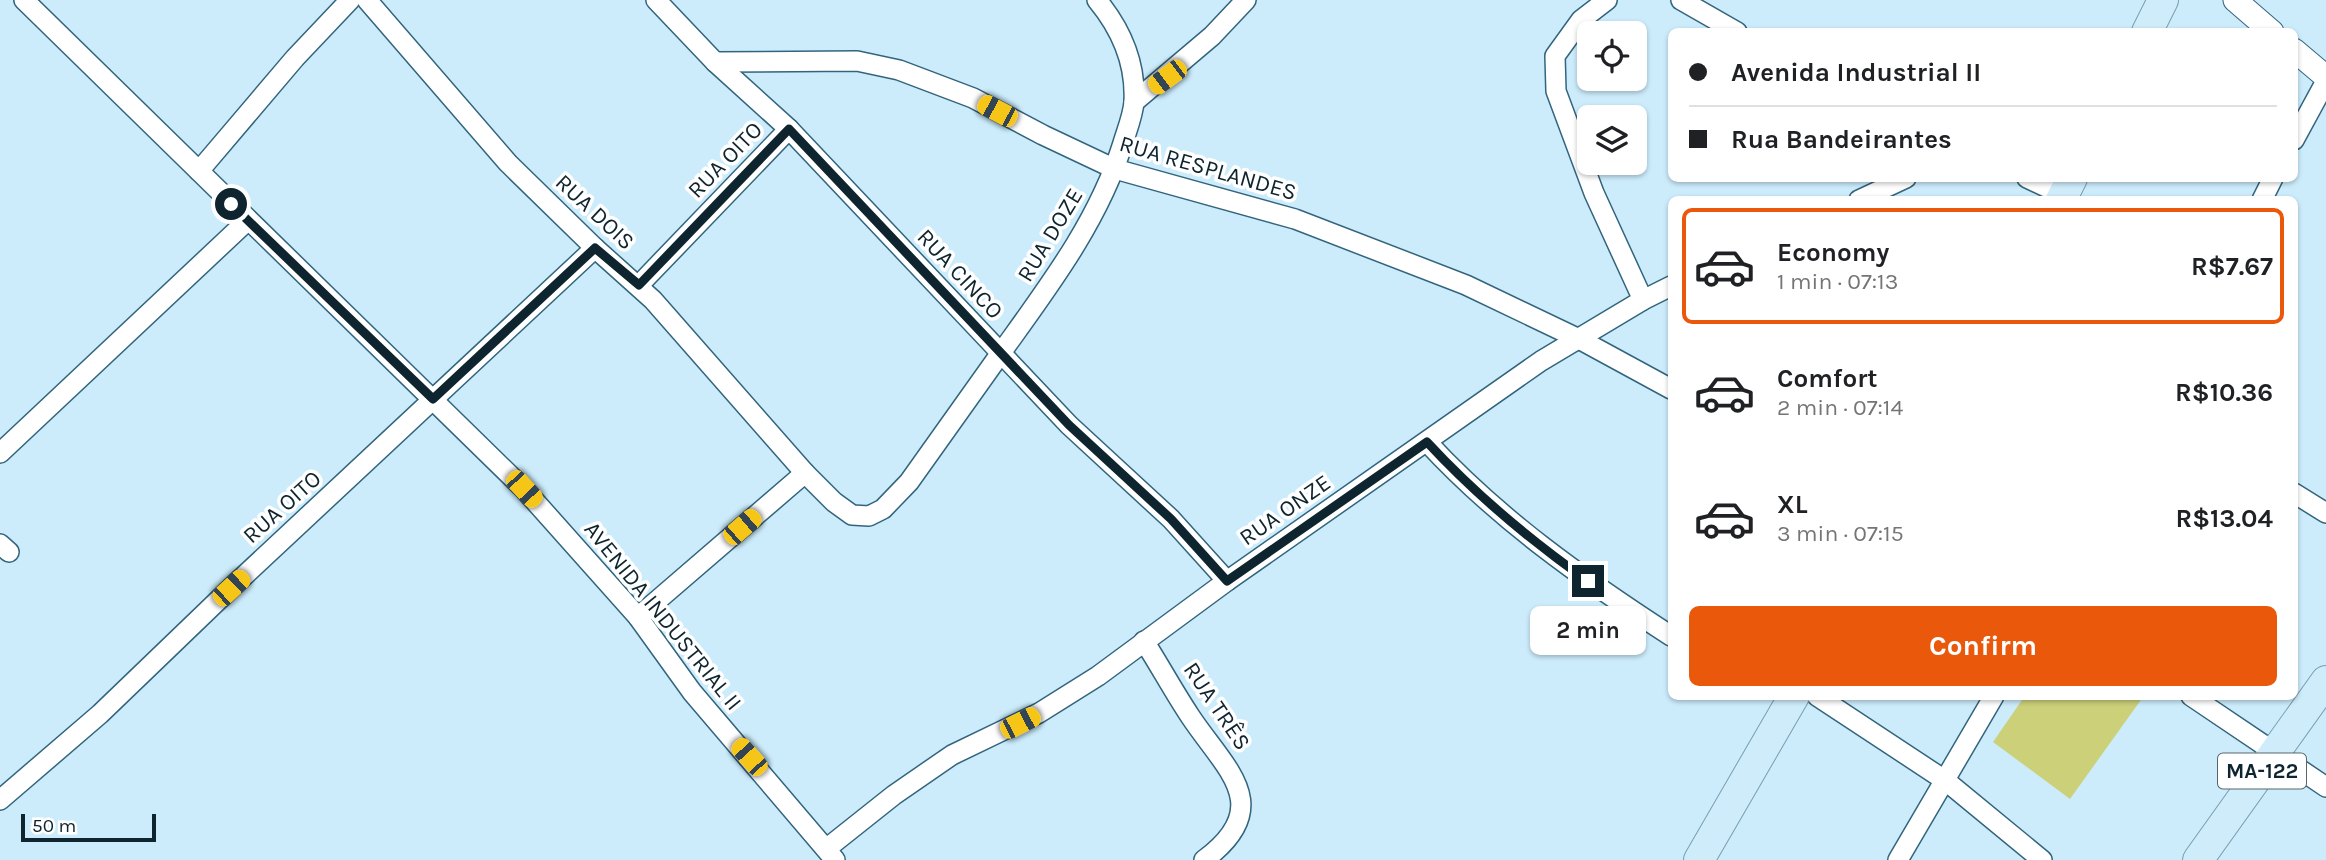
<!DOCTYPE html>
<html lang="en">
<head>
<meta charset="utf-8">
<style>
  :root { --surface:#fff; --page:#f6f6f6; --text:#202124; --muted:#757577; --line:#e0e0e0; --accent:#ea580c }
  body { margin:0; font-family:Karla,sans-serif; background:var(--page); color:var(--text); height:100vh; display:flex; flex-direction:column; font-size:26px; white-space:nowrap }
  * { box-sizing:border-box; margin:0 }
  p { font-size:23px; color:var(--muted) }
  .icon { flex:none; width:38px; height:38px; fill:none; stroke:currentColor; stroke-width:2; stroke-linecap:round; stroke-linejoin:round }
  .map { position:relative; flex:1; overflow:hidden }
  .sheet { position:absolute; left:1668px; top:196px; width:630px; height:504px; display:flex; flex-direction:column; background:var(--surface); border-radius:10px; box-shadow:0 2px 5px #0004 }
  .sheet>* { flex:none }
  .hud { position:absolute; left:1668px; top:28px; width:630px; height:154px; border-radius:10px; box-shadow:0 2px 5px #0004; display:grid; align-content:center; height:154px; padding:0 21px; background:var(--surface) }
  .buttons { position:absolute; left:1577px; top:21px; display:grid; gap:14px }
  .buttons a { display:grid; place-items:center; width:70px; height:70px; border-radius:10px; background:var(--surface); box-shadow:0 2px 5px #0004; font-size:35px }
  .scale { position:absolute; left:21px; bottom:18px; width:135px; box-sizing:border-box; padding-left:7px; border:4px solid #0e242e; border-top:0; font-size:19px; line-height:24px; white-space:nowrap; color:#0e242e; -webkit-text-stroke:5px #fff; paint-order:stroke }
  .end { position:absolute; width:32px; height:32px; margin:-16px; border:9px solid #0e242e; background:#fff; box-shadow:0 0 0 4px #fff }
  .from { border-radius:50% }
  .bubble { position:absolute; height:49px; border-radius:10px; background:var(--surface); box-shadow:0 2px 5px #0004; font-size:23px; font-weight:700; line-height:49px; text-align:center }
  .car { position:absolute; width:21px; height:42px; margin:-21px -10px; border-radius:9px; box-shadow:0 0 5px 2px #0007; background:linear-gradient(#f5c518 24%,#345 0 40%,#f5c518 0 76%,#345 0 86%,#f5c518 0) }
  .hud b { display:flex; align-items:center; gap:24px; height:66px; font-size:26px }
  .hud b+b { border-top:2px solid var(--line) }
  .hud i { width:18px; height:18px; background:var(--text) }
  ul { padding:12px 0 0; list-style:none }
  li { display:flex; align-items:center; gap:21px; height:116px; margin:0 14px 10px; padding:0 7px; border:4px solid transparent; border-radius:10px }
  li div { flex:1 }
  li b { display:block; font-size:26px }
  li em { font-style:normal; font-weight:700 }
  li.active { border-color:var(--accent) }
  li>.icon { width:63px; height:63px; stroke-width:1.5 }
  .primary-button { display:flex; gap:14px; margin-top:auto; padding:14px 21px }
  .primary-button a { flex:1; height:80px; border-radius:10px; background:var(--accent); color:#fff; font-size:28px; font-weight:700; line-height:80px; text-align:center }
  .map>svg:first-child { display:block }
  .green { fill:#ccd079 }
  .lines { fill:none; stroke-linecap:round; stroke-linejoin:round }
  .minor-casing { stroke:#32657d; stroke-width:22 }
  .tertiary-casing { stroke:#32657d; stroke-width:25 }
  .primary-casing { stroke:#779eb1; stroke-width:32 }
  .minor { stroke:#fff; stroke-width:19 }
  .tertiary { stroke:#fff; stroke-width:23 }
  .primary { stroke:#cfecfb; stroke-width:30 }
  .route { stroke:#0e242e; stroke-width:9 }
  .labels { text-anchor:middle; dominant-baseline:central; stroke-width:7; stroke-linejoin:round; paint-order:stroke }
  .shield { fill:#fff; stroke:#56666d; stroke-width:2 }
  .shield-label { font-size:21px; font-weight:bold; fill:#0e242e }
  .street-label { font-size:23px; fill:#0e242e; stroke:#fff }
</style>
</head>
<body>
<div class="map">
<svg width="2326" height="860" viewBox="0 0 2326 860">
  <rect width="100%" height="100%" fill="#ccecfc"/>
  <path class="green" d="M2024,697v-1l119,1 -73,102 -77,-57z"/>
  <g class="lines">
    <g class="minor-casing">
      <g id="minor">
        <path d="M24,0l500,489 114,128 54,75 143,168"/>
        <path d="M367,0l141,163 87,85 58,52 152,173 29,29 18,13 17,1 14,-7 26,-27c29,-41 59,-83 89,-125 48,-67 100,-134 125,-214 4,-13 10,-28 11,-41 2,-39 -13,-73 -37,-102"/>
        <path d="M656,0l59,62 74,67 280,296 102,94 56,62"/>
        <path d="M1607,0l-26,20 -26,36 1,35 38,102 49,107"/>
        <path d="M1681,0l56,32"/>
        <path d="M715,62l142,-1 42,9 74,28 70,37 72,34 180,50 171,66 113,54 92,50"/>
        <path d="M1134,102l78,-66 34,-36"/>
        <path d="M2294,140l32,-59"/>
        <path d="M199,171l96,-113 55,-58"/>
        <path d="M2027,178l36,17"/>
        <path d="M1859,200l47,-22"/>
        <path d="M2262,200l11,-22"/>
        <path d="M639,285l150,-156"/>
        <path d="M1427,442c71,77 156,137 244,194"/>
        <path d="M0,453l248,-233"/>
        <path d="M2294,493l32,20"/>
        <path d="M0,544l9,8"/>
        <path d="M638,617l167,-144"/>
        <path d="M1144,641c16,25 30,51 46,75 35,53 87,90 14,144"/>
        <path d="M1817,696l129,85 96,79"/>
        <path d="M2191,696l135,91"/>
        <path d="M0,800l100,-86 131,-126 364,-340"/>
        <path d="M826,849l68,-54 58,-40 87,-42 59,-37 129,-95 314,-220 102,-61 28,-14"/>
        <path d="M1898,860l96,-164"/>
      </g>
    </g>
    <g class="tertiary-casing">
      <g id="tertiary">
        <path d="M2235,0l37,32"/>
        <path d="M2294,50l32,27"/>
      </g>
    </g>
    <g class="primary-casing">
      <g id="primary">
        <path d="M2147,32l16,-32"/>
        <path d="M2061,200l11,-22"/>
        <path d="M1699,860l95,-164"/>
        <path d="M2198,860l128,-179"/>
      </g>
    </g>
    <use href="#minor" class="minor"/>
    <use href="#tertiary" class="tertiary"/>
    <use href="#primary" class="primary"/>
  </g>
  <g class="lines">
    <path class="route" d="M231,204l202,195 162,-151 44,37 150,-156 280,296 102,94 56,62 200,-139c49,53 103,98 161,139"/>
  </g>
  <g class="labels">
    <rect class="shield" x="2218" y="753.5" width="88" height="35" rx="5"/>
    <g class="shield-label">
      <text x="2262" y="771">MA-122</text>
    </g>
    <g class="street-label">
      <text transform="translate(725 160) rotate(-46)">RUA OITO</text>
      <text transform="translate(1208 168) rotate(16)">RUA RESPLANDES</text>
      <text transform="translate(595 212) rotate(43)">RUA DOIS</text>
      <text transform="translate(1050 235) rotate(-59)">RUA DOZE</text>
      <text transform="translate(960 274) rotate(47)">RUA CINCO</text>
      <text transform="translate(282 507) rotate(-42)">RUA OITO</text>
      <text transform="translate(1285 510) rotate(-35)">RUA ONZE</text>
      <text transform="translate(663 616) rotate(51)">AVENIDA INDUSTRIAL II</text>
      <text transform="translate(1217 706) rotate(56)">RUA TRÊS</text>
    </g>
  </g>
</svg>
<div class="buttons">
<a><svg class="icon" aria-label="locate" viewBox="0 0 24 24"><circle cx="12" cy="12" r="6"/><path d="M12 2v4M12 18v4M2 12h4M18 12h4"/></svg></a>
<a><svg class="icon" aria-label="layers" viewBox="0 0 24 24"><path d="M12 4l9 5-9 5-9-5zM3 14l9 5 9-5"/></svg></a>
</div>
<div class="scale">50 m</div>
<i class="end from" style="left:231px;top:204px"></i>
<i class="end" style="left:1588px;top:581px"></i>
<div class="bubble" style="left:1530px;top:606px;width:116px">2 min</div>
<i class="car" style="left:1167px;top:77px;rotate:233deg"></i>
<i class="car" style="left:997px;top:111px;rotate:298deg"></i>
<i class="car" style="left:524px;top:489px;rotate:137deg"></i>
<i class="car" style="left:742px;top:527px;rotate:49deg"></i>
<i class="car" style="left:231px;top:588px;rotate:47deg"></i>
<i class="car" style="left:1020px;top:723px;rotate:63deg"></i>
<i class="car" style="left:749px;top:757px;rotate:318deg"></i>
<div class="hud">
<b><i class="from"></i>Avenida Industrial II</b>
<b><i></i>Rua Bandeirantes</b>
</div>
<section class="sheet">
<ul>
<li class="active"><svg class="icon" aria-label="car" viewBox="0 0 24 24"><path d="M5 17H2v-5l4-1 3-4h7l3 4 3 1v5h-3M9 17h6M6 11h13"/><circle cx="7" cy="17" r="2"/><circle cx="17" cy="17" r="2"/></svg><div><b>Economy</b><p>1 min · 07:13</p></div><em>R$7.67</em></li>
<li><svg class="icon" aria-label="car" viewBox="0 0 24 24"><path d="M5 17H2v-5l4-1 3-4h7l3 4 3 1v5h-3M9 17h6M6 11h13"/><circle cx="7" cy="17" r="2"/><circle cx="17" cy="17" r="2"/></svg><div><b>Comfort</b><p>2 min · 07:14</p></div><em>R$10.36</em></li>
<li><svg class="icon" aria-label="car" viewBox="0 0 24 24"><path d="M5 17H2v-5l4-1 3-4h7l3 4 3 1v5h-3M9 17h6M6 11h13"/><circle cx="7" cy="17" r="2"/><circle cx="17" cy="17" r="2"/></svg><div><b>XL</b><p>3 min · 07:15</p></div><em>R$13.04</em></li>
</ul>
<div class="primary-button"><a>Confirm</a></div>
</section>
</div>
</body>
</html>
